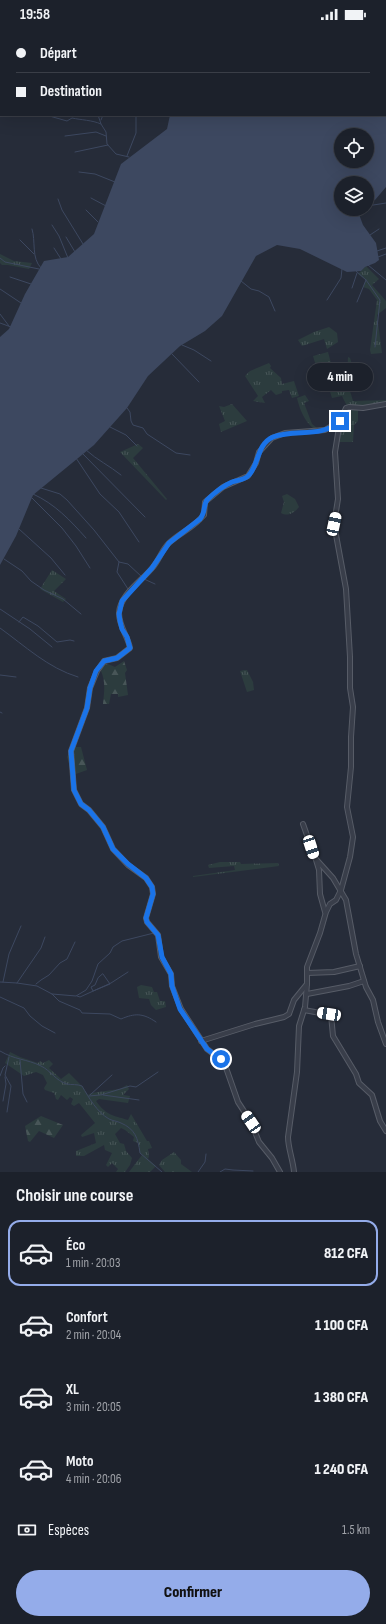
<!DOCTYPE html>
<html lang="fr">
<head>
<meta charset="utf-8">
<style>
  :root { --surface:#1c212b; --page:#292e37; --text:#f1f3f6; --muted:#a0a3a9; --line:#3a3e47; --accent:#94acea }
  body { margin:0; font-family:"Sofia Sans Condensed",sans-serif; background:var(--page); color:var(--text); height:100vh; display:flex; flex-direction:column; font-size:15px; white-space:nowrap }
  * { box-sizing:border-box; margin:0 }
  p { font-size:13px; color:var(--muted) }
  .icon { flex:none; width:22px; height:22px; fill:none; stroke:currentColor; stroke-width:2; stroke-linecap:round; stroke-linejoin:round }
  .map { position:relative; height:1144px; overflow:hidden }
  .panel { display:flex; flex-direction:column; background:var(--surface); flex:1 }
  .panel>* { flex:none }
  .top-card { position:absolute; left:0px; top:0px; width:386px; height:88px; box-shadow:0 4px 16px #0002,0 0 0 1px var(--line); display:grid; align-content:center; height:88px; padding:0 16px; background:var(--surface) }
  .tools { position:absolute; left:334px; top:100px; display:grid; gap:8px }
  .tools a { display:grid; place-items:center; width:40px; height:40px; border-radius:50%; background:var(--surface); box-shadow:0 4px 16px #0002,0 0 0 1px var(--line); font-size:20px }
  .end { position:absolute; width:18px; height:18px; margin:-9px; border:5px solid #1a73e8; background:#fff; box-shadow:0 0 0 2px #fff }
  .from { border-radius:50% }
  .bubble { position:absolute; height:28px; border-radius:14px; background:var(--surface); box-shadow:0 4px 16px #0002,0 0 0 1px var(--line); font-size:13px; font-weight:800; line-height:28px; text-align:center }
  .car { position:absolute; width:12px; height:24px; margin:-12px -6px; border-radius:5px; box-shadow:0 0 3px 1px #0007; background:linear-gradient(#fff 24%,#345 0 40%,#fff 0 76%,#345 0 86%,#fff 0) }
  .top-card b { display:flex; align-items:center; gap:14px; height:38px; font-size:15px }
  .top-card b+b { border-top:1px solid var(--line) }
  .top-card i { width:10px; height:10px; background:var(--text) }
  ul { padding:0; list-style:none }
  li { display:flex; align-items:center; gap:12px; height:66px; margin:0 8px 6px; padding:0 8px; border:2px solid transparent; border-radius:12px }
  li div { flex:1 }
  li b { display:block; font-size:15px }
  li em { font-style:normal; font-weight:800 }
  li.active { border-color:var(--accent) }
  li>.icon { width:36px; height:36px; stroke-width:1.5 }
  h2 { padding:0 16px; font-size:18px; line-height:48px }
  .pay { display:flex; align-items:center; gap:10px; height:44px; padding:0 16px; font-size:15px }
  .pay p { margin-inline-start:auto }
  .cta { display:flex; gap:8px; margin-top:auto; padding:8px 16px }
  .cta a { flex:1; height:46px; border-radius:24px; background:var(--accent); color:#111; font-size:16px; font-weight:800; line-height:46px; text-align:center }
  .status { display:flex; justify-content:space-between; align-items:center; height:28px; padding:0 20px; background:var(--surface); direction:ltr }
  .status svg { height:11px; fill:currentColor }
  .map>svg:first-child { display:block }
  .grass { fill:url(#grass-tufts) }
  .forest { fill:url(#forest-firs) }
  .water { fill:#3d4860; fill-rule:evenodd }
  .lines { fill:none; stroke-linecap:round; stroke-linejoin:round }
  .stream { stroke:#3d4860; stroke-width:1 }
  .minor-casing { stroke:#575c67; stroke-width:6 }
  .minor { stroke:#393e4a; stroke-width:4 }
  .route { stroke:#1a73e8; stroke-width:5 }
</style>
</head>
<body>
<div class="status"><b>19:58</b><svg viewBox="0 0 49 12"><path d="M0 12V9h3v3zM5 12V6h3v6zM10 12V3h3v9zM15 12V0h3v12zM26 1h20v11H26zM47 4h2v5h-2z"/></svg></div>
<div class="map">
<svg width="386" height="1144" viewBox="0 0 386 1144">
  <defs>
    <pattern id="grass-tufts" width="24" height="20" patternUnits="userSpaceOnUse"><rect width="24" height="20" fill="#2c3c3e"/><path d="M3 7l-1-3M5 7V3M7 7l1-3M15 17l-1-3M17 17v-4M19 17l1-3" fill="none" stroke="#485658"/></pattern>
    <pattern id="forest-firs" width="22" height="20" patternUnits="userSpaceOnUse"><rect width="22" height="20" fill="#2c3c3e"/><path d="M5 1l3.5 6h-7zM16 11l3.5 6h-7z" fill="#485658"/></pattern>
  </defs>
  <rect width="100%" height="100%" fill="#262c39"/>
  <g class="grass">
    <path d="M0,226l14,7 18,2 -3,6 -21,-4h-6l-2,-2z"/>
    <path d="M366,238l13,13 -7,6 14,16v7l-9,7 5,38 -11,1 -1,-4 7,-50 -8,-11 -6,-2 3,-7 -8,-6z"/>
    <path d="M329,299l8,6 1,9 -11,7 -3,-10 -22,7 -4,-6 16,-8z"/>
    <path d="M328,324l5,19 6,11 8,1 1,-26 2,1 5,17 -4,6 1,9 -2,1 3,10 33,-1v3l-28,6v12l-4,4 -1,17h-14l3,-18 4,-4 2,-12 -6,-12 -10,2 -4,-13h-6l-9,-29z"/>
    <path d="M269,335l2,3 -1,2 11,10 1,6 12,-3 5,15 -7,2 -3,-8 -7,1v2l-6,2 -5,-5 -9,7 3,6 -12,-2 5,-5 -13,-20 5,-5z"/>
    <path d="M305,367l4,6 -5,2 8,21 5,4h-4c-9,-8 -13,-18 -16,-30z"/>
    <path d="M232,376l15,17 -26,11 -2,-8 6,-3 -6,-15 5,1z"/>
    <path d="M138,416l5,4 -10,10 34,41 -1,1 -46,-48z"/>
    <path d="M287,466l8,5 4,8c-5,6 -11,10 -18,6l3,-11 -2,-6z"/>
    <path d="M52,542l14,9 -12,12 12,8 -3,3 -23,-13z"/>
    <path d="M244,642h3l6,12 1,8 -7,2 -7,-21z"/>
    <path d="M220,834h20l1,2 37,-1 1,3 -86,11v-1l42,-6 -1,-4 -25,2 -1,-3z"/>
    <path d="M141,957l11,2 2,5h3l3,9h5l1,6 -10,3 -5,-5 -2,-6 -10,-1 -2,-11z"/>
    <path d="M10,1024l10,5 18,6 2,-2 3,2 6,-3 4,4 -4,4 12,11 8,-6 13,13 6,9 3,-2 29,-4 7,-4 2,4 -6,6 7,1 -2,7 -29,-4 -3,2c11,15 16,14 32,19l3,-6 16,27h2l3,7 -4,1 1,7 -1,3 8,7 -6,6h-21l13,-17 -2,-2 -2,-10 -5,-2 1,-4 -9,-7 -4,-2 -6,6 5,9 4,1 2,7 6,7 -2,7 -5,7h-9l2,-3 -6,-6 -4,4 -2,-2 6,-12 -7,-3 -1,-5 -20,11h-8v-5l20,-8 -2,-10 -12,4 -1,-2 14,-12 -16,-20 -5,3 -3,-2 2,-5 -3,-2 -3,3 -6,-5 -3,5 -2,-1 -2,-6 -9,-3 -1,-2 3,-5 -4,-8 -7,-3 -12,4 -19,-13z"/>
    <path d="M174,1124l7,8v4l11,8h-27l-6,-7 3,-5z"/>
  </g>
  <g class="forest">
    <path d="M124,633l3,9 -2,3 3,22 -10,2v-3h-7l-2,10h-6c1,-11 3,-22 -2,-33l2,-6 5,-1 7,3z"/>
    <path d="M72,719h9l6,23 -14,5 -6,-18z"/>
    <path d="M41,1088l22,9 -9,13 -15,-7 -9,11 -2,-1 -3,-15z"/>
  </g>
  <path class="water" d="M267,0h119v159l-11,13 -8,2v-19h-26v26h16l6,16 13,18 3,17 -4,3 -10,4 -4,4 -14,1 -47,-23 -23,-4 -21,11 -34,60 -17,15 -25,15 -32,30 -21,32 -33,37 -61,50 -17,41 -16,29v-228l9,-8 16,-35 19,-33 24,-4 26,-23 27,-70 46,-35 3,-14h215v-86h-119zM341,107h26v26h-26z"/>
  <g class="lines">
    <g class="stream">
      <path d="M153,0v1"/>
      <path d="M185,0v1"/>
      <path d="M46,87l21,6 5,-3c9,2 20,2 29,6"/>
      <path d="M98,87l3,9 5,8 1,12 9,10 13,3"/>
      <path d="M101,92l2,-5"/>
      <path d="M65,108l31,-4 10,4"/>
      <path d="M75,124l33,-7"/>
      <path d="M127,128l9,-23v-18"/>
      <path d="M79,144l16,2 20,8"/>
      <path d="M91,170l15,8"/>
      <path d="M58,171l4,11 21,34"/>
      <path d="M367,178l19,-3"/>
      <path d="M86,182l12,12"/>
      <path d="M52,197l7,11 9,22"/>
      <path d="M32,201c4,12 -1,29 9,39"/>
      <path d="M370,207l9,-6"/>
      <path d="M66,209l9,15"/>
      <path d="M20,212l14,14"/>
      <path d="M54,220l7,11"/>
      <path d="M377,223l9,-3"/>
      <path d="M378,229l8,-3"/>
      <path d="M0,230l5,4 34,7"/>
      <path d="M368,237l18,15"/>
      <path d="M356,243l10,9 14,20 -5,47"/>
      <path d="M10,249l21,7"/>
      <path d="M241,253l10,8 8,2 10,6 6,14"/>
      <path d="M352,260l5,-15"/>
      <path d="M0,261l21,14"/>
      <path d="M327,272l14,-22 1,-9"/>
      <path d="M357,274l9,-22"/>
      <path d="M0,286l9,12"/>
      <path d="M0,295l11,4"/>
      <path d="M182,317l12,5 17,11"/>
      <path d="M172,326l27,28"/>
      <path d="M127,380l3,4 1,9 2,4 10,3 4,6 29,19 14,2"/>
      <path d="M110,399l16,8 11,11"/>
      <path d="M86,422c11,10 24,16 35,25"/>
      <path d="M82,425l63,64"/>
      <path d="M76,430l24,36 19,18 20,30"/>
      <path d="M41,460l19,6 7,6 27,30 25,32 9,2 14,13"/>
      <path d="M33,466c22,10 37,26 53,44"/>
      <path d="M32,470l30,30 14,18 14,22"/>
      <path d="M19,501l32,29 14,17"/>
      <path d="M4,531l18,12 9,10 13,9 19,9 18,15"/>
      <path d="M119,534l-2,10 11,17"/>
      <path d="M144,551l11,5"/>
      <path d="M0,581l30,20 22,18"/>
      <path d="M19,594l4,-5 15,9 19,16 13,-2 4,1"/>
      <path d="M0,600c25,18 48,40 78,49"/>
      <path d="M0,647l16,2"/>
      <path d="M0,684l2,1"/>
      <path d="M103,946l7,10 -17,7 -2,-4 4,-2 3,-7z"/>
      <path d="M0,954l17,1 20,3 15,8 7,7 21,9 2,3 28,1 11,5c14,-6 22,-6 35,3"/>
      <path d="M3,954l6,-28 12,-28"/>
      <path d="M17,955l24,-35 4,-11"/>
      <path d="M36,956l5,-4 8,-5 11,-12 7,-4 8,-17"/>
      <path d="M52,966l24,2 10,-6 6,-9 6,-17 12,-11 3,-6 9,-6 32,-8"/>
      <path d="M77,968l3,1 31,-14 17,-11"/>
      <path d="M0,969l24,11 6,8 12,10 13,7"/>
      <path d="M0,1023c15,9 27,8 41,15 9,4 15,15 26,18 5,1 10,0 15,2 7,12 15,26 27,33 4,2 8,2 12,4 14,6 17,15 19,30l22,19"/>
      <path d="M20,1032l3,34 4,8"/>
      <path d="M0,1048l3,-8 2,-2"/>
      <path d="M90,1067l22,-20"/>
      <path d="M101,1067l29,-9 6,1 22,-15"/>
      <path d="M103,1067l36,5"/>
      <path d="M89,1068l11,-1"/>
      <path d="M3,1073l3,-17 -1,-7"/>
      <path d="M7,1084l4,-26 -6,-11 4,-18"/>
      <path d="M198,1144l7,-10 1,-8"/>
      <path d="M220,1144l5,-3 8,1 20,1"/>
    </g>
    <g class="minor-casing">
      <g id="minor">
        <path d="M303,796l12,34 18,20 13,22 10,54 10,33 7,13 5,22 8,22"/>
        <path d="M316,832l3,10 1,24 5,18"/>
        <path d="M307,945l27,-1 26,-6"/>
        <path d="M307,966l42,-8 15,-5"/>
        <path d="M304,982l27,5 2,21 23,38 3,9 13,12 8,26 6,10"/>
        <path d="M201,1013l54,-17 29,-7 5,-3 5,-14 13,-16v-17l13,-34 6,-21 4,-8 6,-4 5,-10 9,-33 3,-20 -6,-30 4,-40v-30l2,-30 -3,-19v-31l-4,-68 -12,-65 4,-25 -3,-47 5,-31"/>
        <path d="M280,1144l-8,-14 -13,-16 -8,-20 -13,-20 -14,-40 -17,-13 -26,-40 -9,-23 -1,-12 -10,-17 -3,-22 -11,-13 -1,-4 7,-24 -1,-7 -6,-9 -18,-13 -15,-16 -10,-22 -14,-17 -8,-6 -7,-14 -3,-39 16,-43 3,-20 7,-17 7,-10 13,-3 13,-10c-2,-12 -11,-21 -11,-35 1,-19 23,-32 34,-46 6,-7 9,-17 15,-23 10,-10 23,-15 32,-25l4,-4 1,-13 18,-15 25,-11 8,-13 3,-11 13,-14 13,-5 40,-3 15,-9 6,-13 3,-1 14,1 23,-4"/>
        <path d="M294,1144c-1,-12 -6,-24 -6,-35l9,-65 2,-46 6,-19 2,-23"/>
      </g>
    </g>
    <use href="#minor" class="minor"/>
  </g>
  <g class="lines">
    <path class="route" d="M221,1031l-14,-10 -27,-40 -8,-23 -1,-12 -9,-17 -4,-22 -11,-13 -1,-4 7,-24 -1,-7 -6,-9 -18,-14 -15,-15 -10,-22 -14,-17 -8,-6 -7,-14 -3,-39 16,-43 3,-20 6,-17 8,-10 13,-3 13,-10 -3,-11 -5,-8 -2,-8 -1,-7 3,-13 30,-33 17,-25 31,-24c6,-7 3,-14 7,-19 7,-7 16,-14 25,-18 6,-2 13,-2 17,-7 10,-11 8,-31 24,-38 22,-9 48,2 67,-16"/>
  </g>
</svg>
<div class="tools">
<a><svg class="icon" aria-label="locate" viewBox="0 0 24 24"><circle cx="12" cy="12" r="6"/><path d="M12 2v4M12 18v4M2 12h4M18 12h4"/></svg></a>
<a><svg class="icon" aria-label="layers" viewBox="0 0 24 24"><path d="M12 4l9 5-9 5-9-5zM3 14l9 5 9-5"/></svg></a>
</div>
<i class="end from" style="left:221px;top:1031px"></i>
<i class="end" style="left:340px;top:393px"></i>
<div class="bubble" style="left:307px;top:335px;width:66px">4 min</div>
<i class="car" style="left:334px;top:496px;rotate:12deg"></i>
<i class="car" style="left:311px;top:819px;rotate:162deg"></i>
<i class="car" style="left:329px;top:986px;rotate:279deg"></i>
<i class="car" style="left:251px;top:1094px;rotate:326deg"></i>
<div class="top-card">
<b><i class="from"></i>Départ</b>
<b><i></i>Destination</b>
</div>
</div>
<section class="panel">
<h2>Choisir une course</h2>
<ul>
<li class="active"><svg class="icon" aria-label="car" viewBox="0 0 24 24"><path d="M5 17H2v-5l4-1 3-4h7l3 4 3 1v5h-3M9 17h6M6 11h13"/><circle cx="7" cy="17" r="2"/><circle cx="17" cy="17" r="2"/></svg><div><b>Éco</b><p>1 min · 20:03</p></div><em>812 CFA</em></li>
<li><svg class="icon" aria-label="car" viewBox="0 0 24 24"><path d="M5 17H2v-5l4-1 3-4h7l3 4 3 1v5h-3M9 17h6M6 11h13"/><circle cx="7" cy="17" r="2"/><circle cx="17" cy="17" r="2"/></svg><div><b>Confort</b><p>2 min · 20:04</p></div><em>1 100 CFA</em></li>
<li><svg class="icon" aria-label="car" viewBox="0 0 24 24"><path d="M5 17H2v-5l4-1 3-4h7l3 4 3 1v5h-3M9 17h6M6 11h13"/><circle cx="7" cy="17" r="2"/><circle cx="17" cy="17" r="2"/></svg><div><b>XL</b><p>3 min · 20:05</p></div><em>1 380 CFA</em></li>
<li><svg class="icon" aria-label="car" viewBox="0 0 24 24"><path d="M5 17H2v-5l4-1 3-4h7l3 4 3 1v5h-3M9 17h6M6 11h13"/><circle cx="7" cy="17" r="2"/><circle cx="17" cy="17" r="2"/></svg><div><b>Moto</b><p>4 min · 20:06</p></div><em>1 240 CFA</em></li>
</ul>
<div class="pay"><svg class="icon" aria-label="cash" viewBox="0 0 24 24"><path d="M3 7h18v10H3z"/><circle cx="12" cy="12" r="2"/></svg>Espèces<p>1.5 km</p></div>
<div class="cta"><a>Confirmer</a></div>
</section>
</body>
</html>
